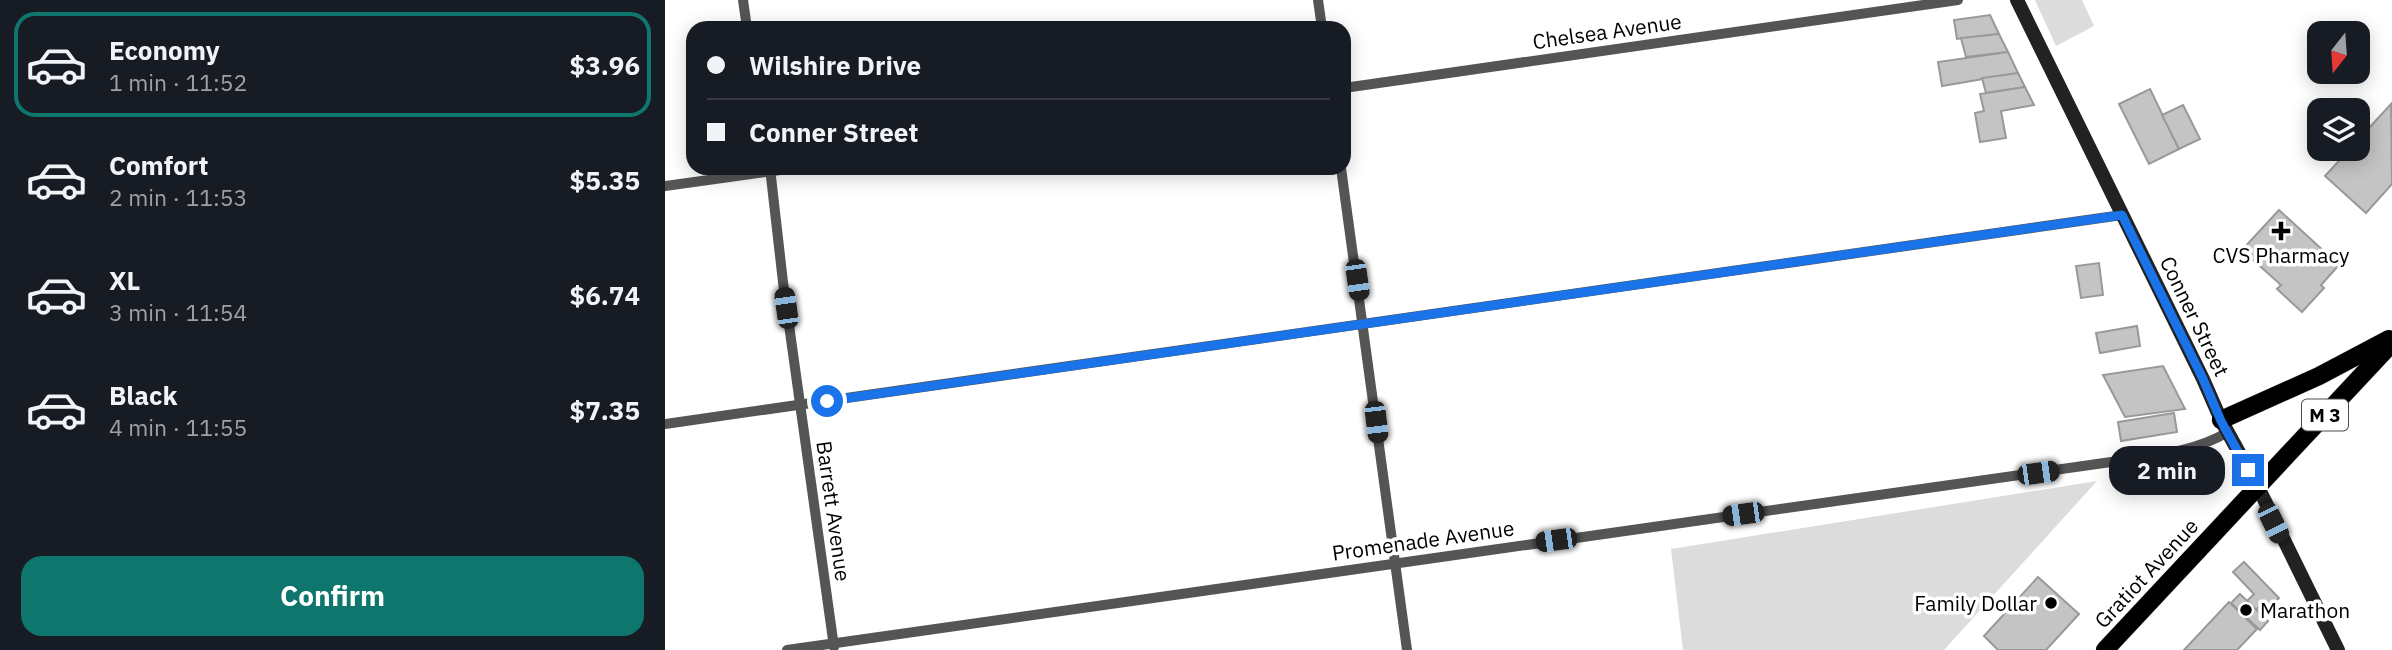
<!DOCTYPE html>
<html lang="en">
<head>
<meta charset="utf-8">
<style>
  :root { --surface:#171b24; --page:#242831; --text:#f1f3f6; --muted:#9ea1a6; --line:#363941; --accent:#0f766e }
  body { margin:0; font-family:"IBM Plex Sans",sans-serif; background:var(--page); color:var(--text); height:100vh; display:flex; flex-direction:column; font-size:26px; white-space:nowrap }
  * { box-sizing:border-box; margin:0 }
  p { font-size:23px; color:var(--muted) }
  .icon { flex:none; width:38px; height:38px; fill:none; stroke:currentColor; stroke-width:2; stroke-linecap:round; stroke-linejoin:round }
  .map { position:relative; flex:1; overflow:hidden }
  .details { display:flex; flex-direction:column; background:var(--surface); width:665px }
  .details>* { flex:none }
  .guide { position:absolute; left:21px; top:21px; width:665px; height:154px; border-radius:21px; box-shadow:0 4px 18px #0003; display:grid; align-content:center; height:154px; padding:0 21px; background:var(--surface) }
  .needle { width:46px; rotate:197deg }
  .tools { position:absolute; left:1642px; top:21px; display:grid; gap:14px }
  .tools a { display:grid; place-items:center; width:63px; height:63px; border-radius:14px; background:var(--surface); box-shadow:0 4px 18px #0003; font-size:35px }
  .end { position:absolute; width:32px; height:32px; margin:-16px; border:9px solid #1a73e8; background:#fff; box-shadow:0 0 0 4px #fff }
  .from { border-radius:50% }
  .bubble { position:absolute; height:49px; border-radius:21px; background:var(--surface); box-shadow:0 4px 18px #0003; font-size:23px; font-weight:800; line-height:49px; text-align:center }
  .car { position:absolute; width:21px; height:42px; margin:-21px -10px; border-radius:9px; box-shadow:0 0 5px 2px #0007; background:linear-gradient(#222 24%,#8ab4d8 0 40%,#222 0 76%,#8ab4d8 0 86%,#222 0) }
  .guide b { display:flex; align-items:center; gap:24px; height:66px; font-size:26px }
  .guide b+b { border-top:2px solid var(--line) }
  .guide i { width:18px; height:18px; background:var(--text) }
  ul { padding:12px 0 0; list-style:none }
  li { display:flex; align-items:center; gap:21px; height:105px; margin:0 14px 10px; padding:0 7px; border:4px solid transparent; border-radius:21px }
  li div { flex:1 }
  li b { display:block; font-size:26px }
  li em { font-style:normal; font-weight:800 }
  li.on { border-color:var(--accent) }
  li>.icon { width:63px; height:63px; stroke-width:1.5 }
  .action { display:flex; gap:14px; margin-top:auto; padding:14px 21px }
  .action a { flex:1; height:80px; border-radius:21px; background:var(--accent); color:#fff; font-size:28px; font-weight:800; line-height:80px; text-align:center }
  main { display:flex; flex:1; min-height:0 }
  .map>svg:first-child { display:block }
  .green { fill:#dcdcdc }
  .building { fill:#c4c4c4; stroke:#999; stroke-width:2 }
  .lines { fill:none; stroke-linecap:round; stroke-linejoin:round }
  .primary-casing { stroke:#dbdbdb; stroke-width:19 }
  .minor { stroke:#555; stroke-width:10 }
  .secondary { stroke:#222; stroke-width:14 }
  .primary { stroke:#000; stroke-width:18 }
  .route { stroke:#1a73e8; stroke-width:9 }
  .poi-dot { fill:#000; stroke:#fff; stroke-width:2.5 }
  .labels { text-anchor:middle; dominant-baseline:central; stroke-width:7; stroke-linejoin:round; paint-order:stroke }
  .shield { fill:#fff; stroke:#4c4c4c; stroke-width:2 }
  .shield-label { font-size:19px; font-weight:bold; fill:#000 }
  .street-label { font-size:21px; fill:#000; stroke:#fff }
  .poi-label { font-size:21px; fill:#000; stroke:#fff }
</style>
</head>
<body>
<main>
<section class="details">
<ul>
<li class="on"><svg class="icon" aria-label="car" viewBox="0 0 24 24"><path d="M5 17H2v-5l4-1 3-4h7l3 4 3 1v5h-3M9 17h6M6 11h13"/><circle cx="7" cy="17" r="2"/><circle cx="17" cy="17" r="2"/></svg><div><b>Economy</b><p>1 min · 11:52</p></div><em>$3.96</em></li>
<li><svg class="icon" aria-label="car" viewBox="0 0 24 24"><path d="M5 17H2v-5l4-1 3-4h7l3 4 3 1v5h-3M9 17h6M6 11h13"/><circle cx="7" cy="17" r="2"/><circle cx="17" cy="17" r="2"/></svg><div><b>Comfort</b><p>2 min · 11:53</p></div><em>$5.35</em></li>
<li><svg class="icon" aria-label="car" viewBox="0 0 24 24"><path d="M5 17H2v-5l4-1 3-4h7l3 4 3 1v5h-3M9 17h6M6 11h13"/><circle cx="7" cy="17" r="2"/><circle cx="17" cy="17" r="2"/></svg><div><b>XL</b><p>3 min · 11:54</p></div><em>$6.74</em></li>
<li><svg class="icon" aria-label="car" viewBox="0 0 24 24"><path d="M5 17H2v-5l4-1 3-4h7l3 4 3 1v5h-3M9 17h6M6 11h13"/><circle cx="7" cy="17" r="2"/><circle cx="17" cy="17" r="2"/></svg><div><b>Black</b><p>4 min · 11:55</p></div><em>$7.35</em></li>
</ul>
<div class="action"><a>Confirm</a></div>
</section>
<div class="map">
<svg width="1727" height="650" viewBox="0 0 1727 650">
  <rect width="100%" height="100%" fill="#fff"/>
  <g class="green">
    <path d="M1370,0h47l12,26 -38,20z"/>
    <path d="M1432,481l-153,169h-261l-12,-101z"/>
  </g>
  <g class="building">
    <path d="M1325,15l9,19 -42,5 -3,-19z"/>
    <path d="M1334,34l9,18 -42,5 -5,-19z"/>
    <path d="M1343,52l10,21 -76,13 -4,-24z"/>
    <path d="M1353,73l7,14 -39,6 -4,-15z"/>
    <path d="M1360,87l9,18 -33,6 5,27 -26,4 -5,-29 9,-2 -4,-17z"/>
    <path d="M1485,89l29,60 -30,15 -30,-60z"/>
    <path d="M1726,104l1,80 -26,29 -41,-37 25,-27h7v-8z"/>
    <path d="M1518,105l17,34 -21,10 -17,-34z"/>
    <path d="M1614,210l60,55 -18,20 3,3 -22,24 -25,-23 4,-4 -39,-35z"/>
    <path d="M1434,263l4,32 -22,3 -5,-32z"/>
    <path d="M1472,326l3,20 -40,7 -4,-20z"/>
    <path d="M1498,366l22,43 -60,8 -22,-42z"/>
    <path d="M1509,413l3,19 -56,9 -3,-19z"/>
    <path d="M1579,562l35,36 -10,10 -6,-5 -10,10 -9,-9 10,-10 -21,-22z"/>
    <path d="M1373,577l41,37 -33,36h-48l-14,-14z"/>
    <path d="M1575,594l28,27 -8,9 -29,-27z"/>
    <path d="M1564,602l28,27 -20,21h-53z"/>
  </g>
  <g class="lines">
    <g class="primary-casing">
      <g id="primary">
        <path d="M1556,420l98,-44 70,-37"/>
        <path d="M1440,650l287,-307"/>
      </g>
    </g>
    <g class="minor">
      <path d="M78,0l4,28"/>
      <path d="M653,0l4,28"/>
      <path d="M679,88l614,-88"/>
      <path d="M105,168l13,114 51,365"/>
      <path d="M676,168l66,482"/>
      <path d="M0,186l130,-18"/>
      <path d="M0,424l1457,-209"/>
      <path d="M122,650l1331,-189c38,-6 76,-9 110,-29"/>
    </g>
    <path class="secondary" d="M1352,0l186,379 18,41 37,67 80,163"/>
    <use href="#primary" class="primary"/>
  </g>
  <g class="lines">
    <path class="route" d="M162,401l1295,-186 81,164 18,42 27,49"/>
  </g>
  <g class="poi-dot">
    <path d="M1612.5 220.5h7v7h7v7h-7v7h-7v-7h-7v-7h7z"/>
    <circle cx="1386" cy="603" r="7"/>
    <circle cx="1581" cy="610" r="7"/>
  </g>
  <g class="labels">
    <rect class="shield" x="1637" y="399.5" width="46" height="31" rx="5"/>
    <g class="shield-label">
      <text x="1660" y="415">M 3</text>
    </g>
    <g class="street-label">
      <text transform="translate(942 31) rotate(-8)">Chelsea Avenue</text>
      <text transform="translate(1530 316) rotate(64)">Conner Street</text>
      <text transform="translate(169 511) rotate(82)">Barrett Avenue</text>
      <text transform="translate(758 540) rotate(-8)">Promenade Avenue</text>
      <text transform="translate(1481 573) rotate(-47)">Gratiot Avenue</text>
    </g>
    <g class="poi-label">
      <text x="1616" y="255">CVS Pharmacy</text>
      <text x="1372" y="603" text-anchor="end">Family Dollar</text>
      <text x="1595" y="610" text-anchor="start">Marathon</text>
    </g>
  </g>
</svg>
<div class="tools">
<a><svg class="needle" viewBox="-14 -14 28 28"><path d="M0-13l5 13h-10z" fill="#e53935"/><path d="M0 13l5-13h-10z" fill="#9ea1a6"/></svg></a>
<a><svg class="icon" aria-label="layers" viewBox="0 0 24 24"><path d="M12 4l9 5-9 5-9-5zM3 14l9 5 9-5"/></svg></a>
</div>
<i class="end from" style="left:162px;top:401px"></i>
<i class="end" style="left:1583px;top:470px"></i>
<div class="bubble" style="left:1444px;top:446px;width:116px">2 min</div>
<i class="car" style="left:692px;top:280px;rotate:172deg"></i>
<i class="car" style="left:121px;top:308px;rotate:352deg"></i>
<i class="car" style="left:711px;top:422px;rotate:173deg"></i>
<i class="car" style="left:1373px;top:473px;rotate:82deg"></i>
<i class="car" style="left:1078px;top:514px;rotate:262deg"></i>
<i class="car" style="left:1608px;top:523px;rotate:154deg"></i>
<i class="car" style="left:891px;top:540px;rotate:262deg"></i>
<div class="guide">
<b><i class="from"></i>Wilshire Drive</b>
<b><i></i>Conner Street</b>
</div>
</div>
</main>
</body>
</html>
